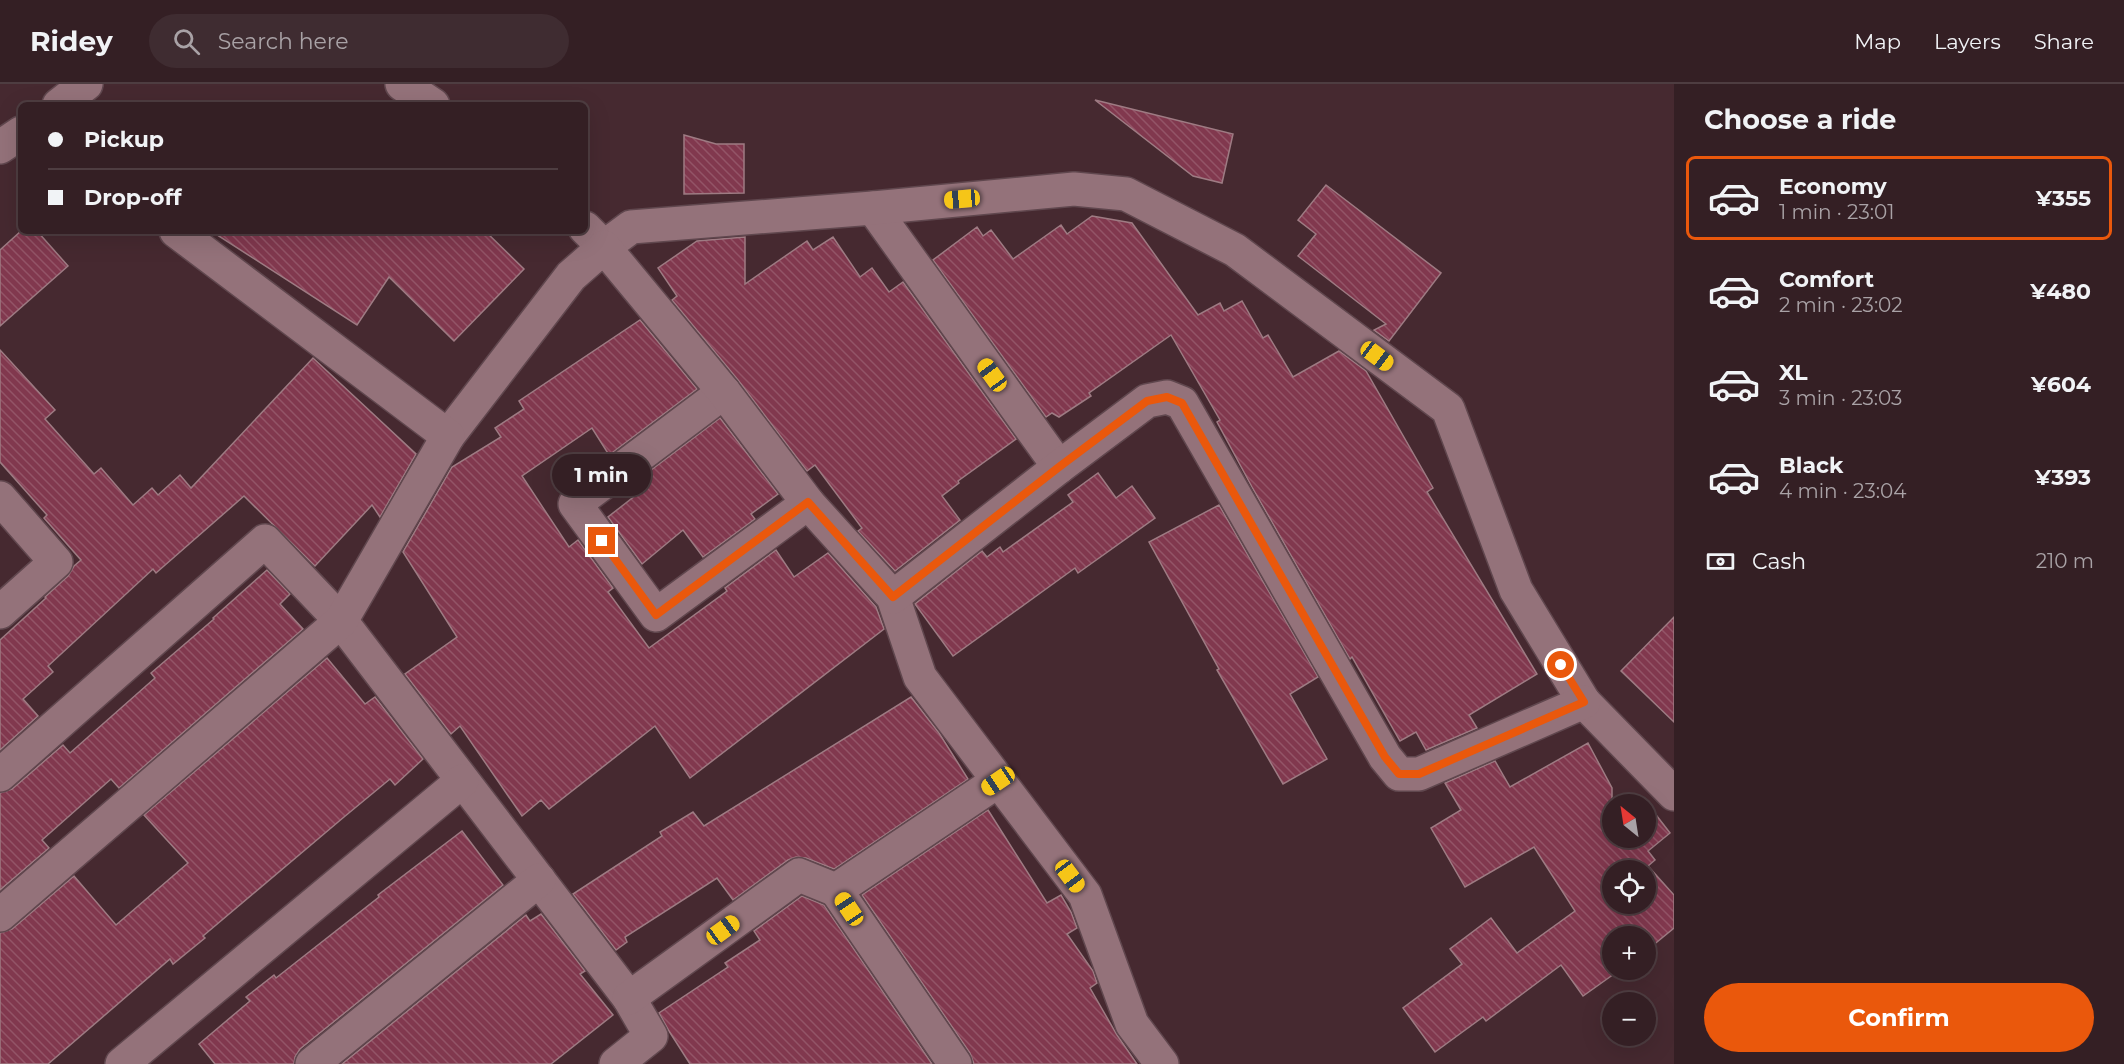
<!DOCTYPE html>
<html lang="en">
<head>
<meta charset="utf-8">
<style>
  :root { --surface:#341f24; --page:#3f2c31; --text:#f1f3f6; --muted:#a9a2a6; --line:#4e3d41; --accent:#ea580c }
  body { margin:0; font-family:Montserrat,sans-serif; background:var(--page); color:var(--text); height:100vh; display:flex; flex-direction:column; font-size:22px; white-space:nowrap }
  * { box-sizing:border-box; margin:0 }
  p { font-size:20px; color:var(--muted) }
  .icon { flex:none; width:33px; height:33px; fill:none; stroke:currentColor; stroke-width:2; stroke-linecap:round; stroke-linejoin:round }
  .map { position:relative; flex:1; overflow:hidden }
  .details { display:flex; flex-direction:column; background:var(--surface); width:450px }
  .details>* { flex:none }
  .guide { position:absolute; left:18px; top:18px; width:570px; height:132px; border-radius:9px; box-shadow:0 6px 24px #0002,0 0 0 2px var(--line); display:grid; align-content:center; height:132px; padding:0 30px; background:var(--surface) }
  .needle { width:39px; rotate:330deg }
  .tools { position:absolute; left:1602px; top:710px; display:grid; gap:12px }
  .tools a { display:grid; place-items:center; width:54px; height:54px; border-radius:50%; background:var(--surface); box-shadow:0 6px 24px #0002,0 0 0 2px var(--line); font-size:30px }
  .end { position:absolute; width:27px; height:27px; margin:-14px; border:8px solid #ea580c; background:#fff; box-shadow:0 0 0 3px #fff }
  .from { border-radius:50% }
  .bubble { position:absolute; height:42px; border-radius:21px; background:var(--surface); box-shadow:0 6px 24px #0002,0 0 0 2px var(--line); font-size:20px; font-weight:700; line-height:42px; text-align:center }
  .car { position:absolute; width:18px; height:36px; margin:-18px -9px; border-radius:8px; box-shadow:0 0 4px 2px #0007; background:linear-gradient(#f5c518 24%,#345 0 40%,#f5c518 0 76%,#345 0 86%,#f5c518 0) }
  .guide b { display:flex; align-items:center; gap:21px; height:57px; font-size:22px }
  .guide b+b { border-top:2px solid var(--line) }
  .guide i { width:15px; height:15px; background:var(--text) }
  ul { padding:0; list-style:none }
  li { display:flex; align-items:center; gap:18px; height:84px; margin:0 12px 9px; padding:0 18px; border:3px solid transparent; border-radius:9px }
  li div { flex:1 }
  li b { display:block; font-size:22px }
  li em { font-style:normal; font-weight:700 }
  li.selected { border-color:var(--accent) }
  li>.icon { width:54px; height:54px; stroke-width:1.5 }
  h2 { padding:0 30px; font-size:27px; line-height:72px }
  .pay { display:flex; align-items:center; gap:15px; height:66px; padding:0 30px; font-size:22px }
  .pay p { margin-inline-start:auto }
  .primary-button { display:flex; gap:12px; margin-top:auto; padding:12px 30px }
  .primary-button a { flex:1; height:69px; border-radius:36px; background:var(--accent); color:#fff; font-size:24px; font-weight:700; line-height:69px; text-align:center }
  header { display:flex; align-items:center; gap:36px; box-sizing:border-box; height:84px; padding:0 30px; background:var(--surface); border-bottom:2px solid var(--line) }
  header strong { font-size:28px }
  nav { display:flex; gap:33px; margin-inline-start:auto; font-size:21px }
  .search { width:420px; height:54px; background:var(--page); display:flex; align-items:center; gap:15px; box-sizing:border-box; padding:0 21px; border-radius:33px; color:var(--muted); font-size:22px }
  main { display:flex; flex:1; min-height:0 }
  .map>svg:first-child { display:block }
  .building { fill:url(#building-back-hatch); stroke:#9e7b83; stroke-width:1.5; fill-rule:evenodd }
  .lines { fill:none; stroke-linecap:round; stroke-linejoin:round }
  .street-casing { stroke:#60474e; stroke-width:36 }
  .secondary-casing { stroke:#60474e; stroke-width:36 }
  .street { stroke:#94727a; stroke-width:33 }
  .secondary { stroke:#94727a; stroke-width:33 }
  .route { stroke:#ea580c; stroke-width:8 }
</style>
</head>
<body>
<header>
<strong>Ridey</strong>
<div class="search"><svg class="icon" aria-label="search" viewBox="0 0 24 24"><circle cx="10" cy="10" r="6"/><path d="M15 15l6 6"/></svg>Search here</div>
<nav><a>Map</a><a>Layers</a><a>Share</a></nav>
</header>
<main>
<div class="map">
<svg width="1674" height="980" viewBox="0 0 1674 980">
  <defs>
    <pattern id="building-back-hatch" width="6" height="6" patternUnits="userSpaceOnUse" patternTransform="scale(1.5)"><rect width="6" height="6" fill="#81384e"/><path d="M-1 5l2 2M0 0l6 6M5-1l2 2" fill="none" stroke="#935467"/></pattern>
  </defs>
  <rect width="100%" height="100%" fill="#462930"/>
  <g class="building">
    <path d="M1095,16l138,34 -11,49 -29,-7z"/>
    <path d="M684,51l32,9h28v49l-60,1z"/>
    <path d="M1326,101l115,88 -52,68 -15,-11 12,-6 -88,-68 18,-22 -18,-14z"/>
    <path d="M1092,132l40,7 66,92 22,-12 4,8 18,-10 21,37 5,-3 25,42 46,-26 27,20 67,117 -6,4 110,182 -68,41 8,13 -51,22 -10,-18 -16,9 -48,-84 -2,2 -98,-172 -35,-65 3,-2 -49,-85 -82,58 2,3 -32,21 -7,-4 -6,4 -113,-157 44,-33 6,9 8,-6 22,29 48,-34 6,9z"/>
    <path d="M21,147h16l31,35 -68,60v-76z"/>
    <path d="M211,147h274l39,38 -70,72 -65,-64 -32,48z"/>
    <path d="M745,153v47l62,-43 6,9 20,-13 27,40 12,-9 17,24 14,-10 113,157 -58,42 1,2 -17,13 18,24 -65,51 -37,-40 4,-3 -47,-63 -8,6 -69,-91 -66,-80 5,-4 -19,-28 39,-27z"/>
    <path d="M640,236l57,69 -88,66 -17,-27 -70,48 47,71 9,-7 35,48 -5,4 41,56 78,-57 -2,-3 51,-38 18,27 34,-24 48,54 8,22 -194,149 -35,-52 -106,83 -8,-9 -19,16 -62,-90 -9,8 -46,-60 52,-37 -54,-85 49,-85 49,-30 -6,-9 29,-19 -5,-8z"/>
    <path d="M0,266l55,60 -10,9 49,55 7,-6 32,37 19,-17 6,7 22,-20 11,13 122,-130 103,96 -36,63 -8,-12 -57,61 -71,-70 -88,77 -3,-4 -105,97 5,6 -30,27 15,17 -38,34v-110l46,-42 -1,-1 23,-21 6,-10 7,-6 -37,-42 3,-3 -47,-53z"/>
    <path d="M720,334l58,76 -27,20 4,5 -52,38 -20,-27 -41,34 -34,-47 28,-22 -6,-9z"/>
    <path d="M1098,389l18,25 16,-12 23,32 -77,55 -3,-5 -122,88 -38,-52 67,-53 5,6 13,-10 3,5 70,-50 -5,-7z"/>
    <path d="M1219,421l99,172 -28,17 37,65 -44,25 -66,-114 2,-1 -70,-127z"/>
    <path d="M267,486l23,24 -10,10 23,25 -184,159 -8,-9 -69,61 7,8 -49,42v-97l12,-4 51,-44 7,8 85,-75 -4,-5 63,-54 -1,-1z"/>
    <path d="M1674,533v105l-53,-51z"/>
    <path d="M327,574l38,46 10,-7 48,62 -28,26 -5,-6 -46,38 -141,119 2,2 -32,26 -3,-5 -122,105h-48v-131l12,-4 62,-53 42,49 72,-62 -44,-48z"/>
    <path d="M911,613l28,36 29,46 -134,90 -28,-11 -10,-1 -8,3 -55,40 -16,-22 -92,59 2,5 -11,8 -43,-56 89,-58 -2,-4 33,-20 11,14z"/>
    <path d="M1588,659l24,45v49h34v-33h-2l2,-2 24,31 -22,18 7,9 -7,6 26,29v33l-28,23v-15h-34v33h9l-38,27 -22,-31 -75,56 -3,-4 -48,35 -32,-44 59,-44 -12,-15 41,-31 26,35 58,-42 -41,-64 -69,40 -34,-59 30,-18 -16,-27 50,-22 15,26zM1612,786h34v33h-34z"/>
    <path d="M988,726l59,93 14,-8 10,17 6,16 -10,6 26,37 4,12 -7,5 27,47 20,29h-163l-4,-11 -108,-158z"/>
    <path d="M462,747l41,54 -203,164 -5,8 -1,7h-79l-16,-20 51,-43 -4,-4 28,-22 2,3 103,-81 -1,-2z"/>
    <path d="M802,812l22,9 108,159h-242l-21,-33 -10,-18 69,-46 -3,-4 35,-23 -6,-9z"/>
    <path d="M541,830l44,57 -5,3 33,41 -62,49h-209l184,-149 4,6z"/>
  </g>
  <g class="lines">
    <g class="street-casing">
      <g id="street">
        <path d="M402,0l31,21"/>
        <path d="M873,124l186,259"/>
        <path d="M585,144l19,19 27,-20 242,-19 201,-19 52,5 109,56 213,159 68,181 68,112 90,92"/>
        <path d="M724,308l-149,112 81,111 152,-112"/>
        <path d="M448,352l123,-160 33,-29 120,145 84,111 85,94 27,80 165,218 47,129 30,40"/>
        <path d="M0,414l56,64 -56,50"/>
        <path d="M893,513l166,-130 88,-66 20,-4 15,6 203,354 14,17h20l165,-72"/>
        <path d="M0,691l265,-234 76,80 288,377 22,38 -35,28"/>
        <path d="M836,806l119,174"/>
        <path d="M0,831l341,-294 107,-185 -272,-205"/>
        <path d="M629,914l170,-123 37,15 162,-109"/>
        <path d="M122,980l340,-283"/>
        <path d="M312,980l227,-184"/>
      </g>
    </g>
    <g class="secondary-casing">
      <g id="secondary">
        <path d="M59,21l27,-21"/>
        <path d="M0,63l21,-14"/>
      </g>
    </g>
    <use href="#street" class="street"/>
    <use href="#secondary" class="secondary"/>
  </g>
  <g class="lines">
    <path class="route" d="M602,457l54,74 152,-113 85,95 166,-130 88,-66 20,-4 15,6 203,354 14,17h20l165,-72 -23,-37"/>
  </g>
</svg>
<div class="tools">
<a><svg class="needle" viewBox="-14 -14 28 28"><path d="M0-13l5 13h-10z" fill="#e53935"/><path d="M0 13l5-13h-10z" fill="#a9a2a6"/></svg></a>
<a><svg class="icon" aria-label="locate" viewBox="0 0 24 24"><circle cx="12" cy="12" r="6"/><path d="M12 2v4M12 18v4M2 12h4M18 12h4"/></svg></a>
<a>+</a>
<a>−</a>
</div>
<i class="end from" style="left:1561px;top:581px"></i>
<i class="end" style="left:602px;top:457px"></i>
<div class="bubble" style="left:552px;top:370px;width:99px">1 min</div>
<i class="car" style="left:962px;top:115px;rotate:265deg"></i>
<i class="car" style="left:1377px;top:272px;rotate:127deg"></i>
<i class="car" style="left:992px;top:291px;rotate:324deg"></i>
<i class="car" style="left:998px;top:697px;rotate:236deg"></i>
<i class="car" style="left:1070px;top:792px;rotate:143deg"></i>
<i class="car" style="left:849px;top:825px;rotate:326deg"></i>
<i class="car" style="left:723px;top:846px;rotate:54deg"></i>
<div class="guide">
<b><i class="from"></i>Pickup</b>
<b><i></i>Drop-off</b>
</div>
</div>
<section class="details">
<h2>Choose a ride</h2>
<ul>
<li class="selected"><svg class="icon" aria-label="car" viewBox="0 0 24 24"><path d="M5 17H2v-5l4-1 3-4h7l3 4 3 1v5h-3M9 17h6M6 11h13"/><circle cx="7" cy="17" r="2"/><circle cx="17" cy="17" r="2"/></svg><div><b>Economy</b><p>1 min · 23:01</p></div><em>¥355</em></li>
<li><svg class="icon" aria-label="car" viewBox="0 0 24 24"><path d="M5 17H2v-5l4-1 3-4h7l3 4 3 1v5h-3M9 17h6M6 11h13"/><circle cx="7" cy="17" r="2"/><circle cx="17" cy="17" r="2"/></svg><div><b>Comfort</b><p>2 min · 23:02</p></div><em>¥480</em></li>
<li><svg class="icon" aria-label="car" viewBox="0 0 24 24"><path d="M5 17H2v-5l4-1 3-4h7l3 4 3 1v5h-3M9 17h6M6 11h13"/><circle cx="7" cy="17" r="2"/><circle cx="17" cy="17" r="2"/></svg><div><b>XL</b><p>3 min · 23:03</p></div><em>¥604</em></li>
<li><svg class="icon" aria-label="car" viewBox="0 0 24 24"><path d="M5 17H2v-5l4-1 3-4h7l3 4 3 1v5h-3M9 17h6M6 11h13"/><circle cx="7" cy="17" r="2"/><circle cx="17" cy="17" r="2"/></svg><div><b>Black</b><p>4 min · 23:04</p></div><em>¥393</em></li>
</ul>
<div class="pay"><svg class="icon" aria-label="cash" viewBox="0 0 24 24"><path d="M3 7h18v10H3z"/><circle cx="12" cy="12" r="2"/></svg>Cash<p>210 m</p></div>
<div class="primary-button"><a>Confirm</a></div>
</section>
</main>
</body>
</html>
